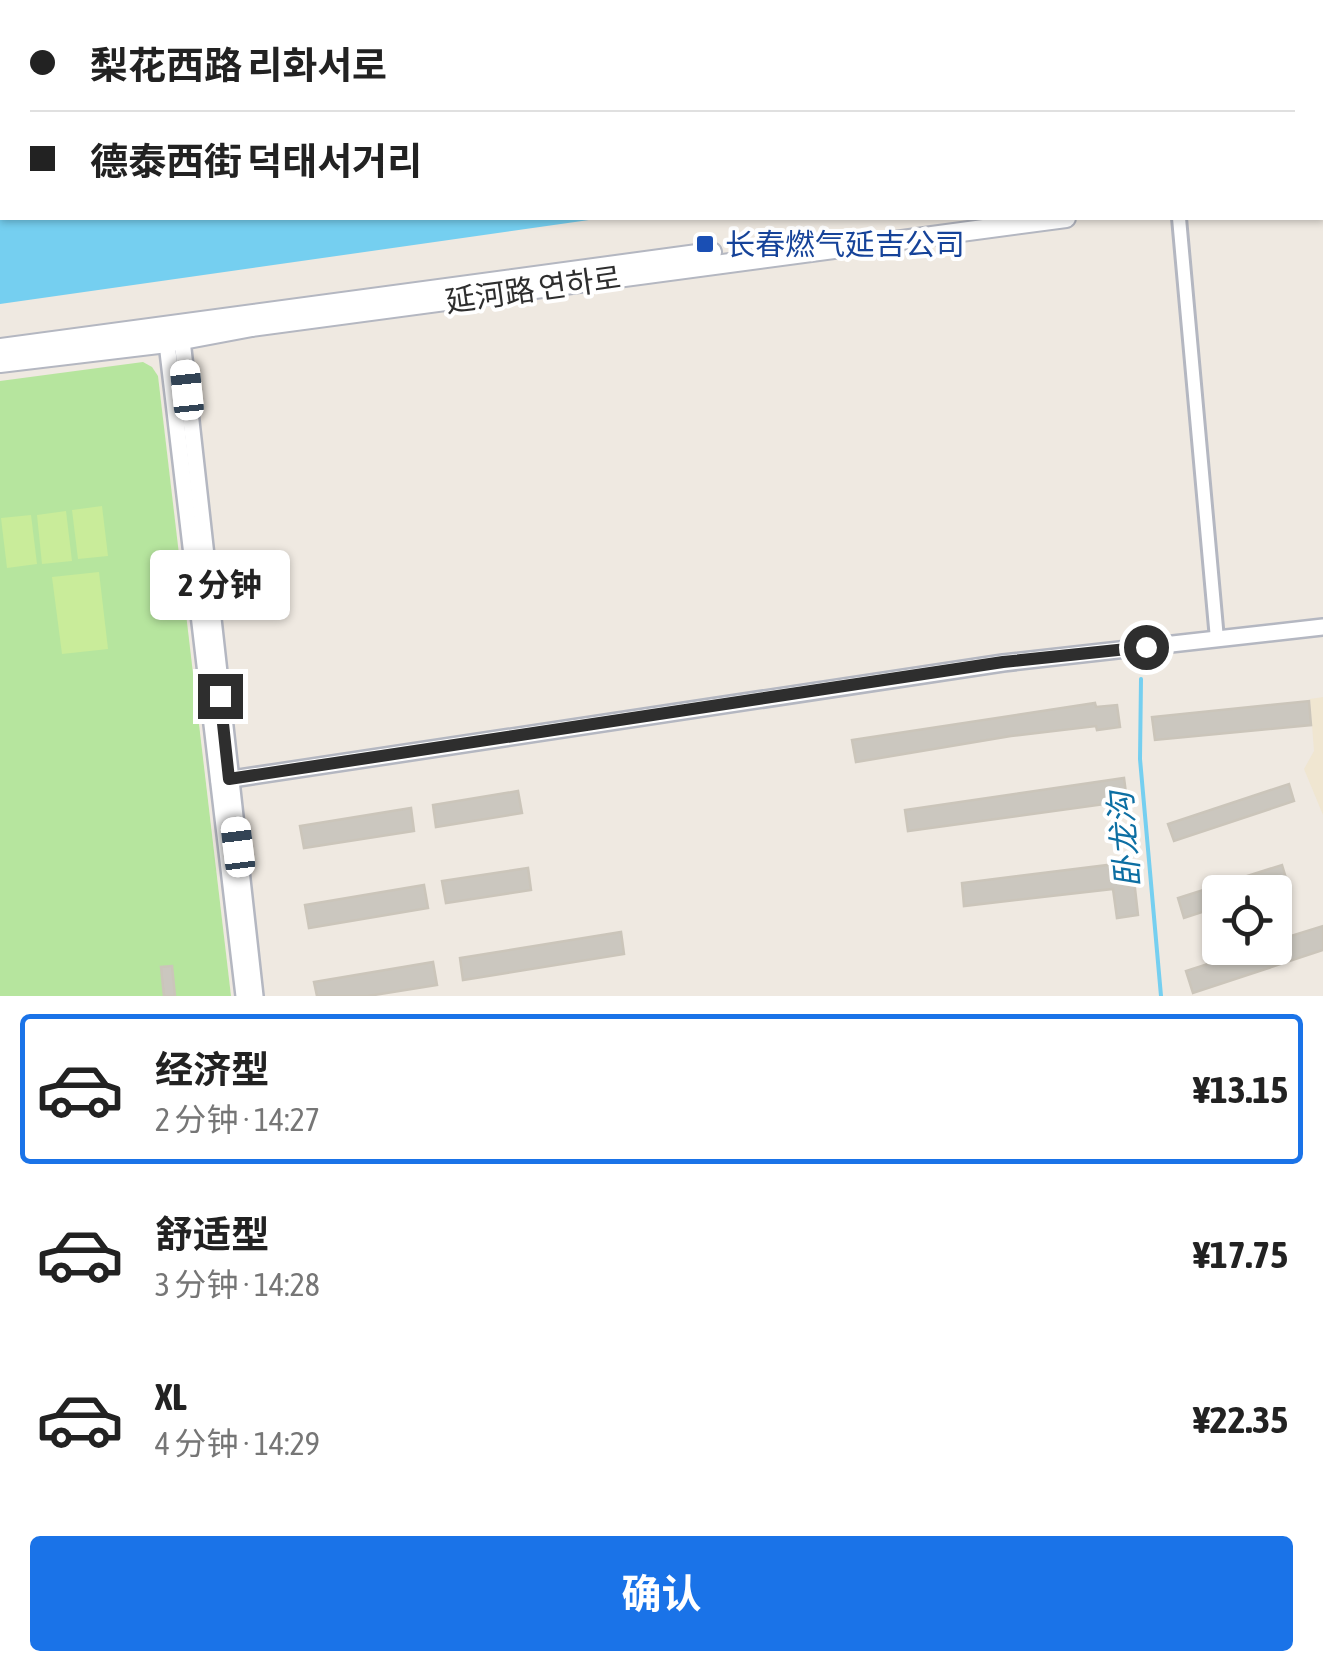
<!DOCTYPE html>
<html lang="zh">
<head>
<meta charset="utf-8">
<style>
  :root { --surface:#fff; --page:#f6f6f6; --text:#222; --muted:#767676; --line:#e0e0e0; --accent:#1a73e8 }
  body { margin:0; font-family:"Asap Condensed","Noto Sans SC","Noto Sans KR",sans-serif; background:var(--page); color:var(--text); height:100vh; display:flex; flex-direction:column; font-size:38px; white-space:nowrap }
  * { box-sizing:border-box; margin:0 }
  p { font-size:32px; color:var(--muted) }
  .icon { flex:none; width:55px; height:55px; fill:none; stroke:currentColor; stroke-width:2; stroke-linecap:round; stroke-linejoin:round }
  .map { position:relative; height:996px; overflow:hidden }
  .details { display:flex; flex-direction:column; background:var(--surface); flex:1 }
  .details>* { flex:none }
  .hud { position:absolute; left:0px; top:0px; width:1325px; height:220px; box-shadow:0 2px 8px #0004; display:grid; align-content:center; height:220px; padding:0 30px; background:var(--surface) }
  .controls { position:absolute; left:1202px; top:875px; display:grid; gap:20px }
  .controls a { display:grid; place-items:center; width:90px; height:90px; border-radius:10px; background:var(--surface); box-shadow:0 2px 8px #0004; font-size:50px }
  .end { position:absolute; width:45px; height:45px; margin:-22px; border:12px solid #2e2e2e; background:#fff; box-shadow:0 0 0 5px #fff }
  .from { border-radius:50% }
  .bubble { position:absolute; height:70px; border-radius:10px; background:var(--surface); box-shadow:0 2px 8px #0004; font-size:32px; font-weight:700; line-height:70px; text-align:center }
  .car { position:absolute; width:30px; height:60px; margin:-30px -15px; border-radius:12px; box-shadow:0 0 8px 2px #0007; background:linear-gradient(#fff 24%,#345 0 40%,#fff 0 76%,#345 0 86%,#fff 0) }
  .hud b { display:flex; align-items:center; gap:35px; height:95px; font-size:38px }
  .hud b+b { border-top:2px solid var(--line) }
  .hud i { width:25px; height:25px; background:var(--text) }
  ul { padding:18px 0 0; list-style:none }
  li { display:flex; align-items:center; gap:30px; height:150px; margin:0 20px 15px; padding:0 10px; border:5px solid transparent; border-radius:10px }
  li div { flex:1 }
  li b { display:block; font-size:38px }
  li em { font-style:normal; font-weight:700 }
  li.current { border-color:var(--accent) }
  li>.icon { width:90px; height:90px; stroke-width:1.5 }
  .action { display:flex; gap:20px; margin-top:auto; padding:20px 30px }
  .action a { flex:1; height:115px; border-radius:10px; background:var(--accent); color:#fff; font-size:40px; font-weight:700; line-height:115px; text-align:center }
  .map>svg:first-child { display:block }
  .education { fill:#f0e6d1 }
  .green { fill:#b6e59e }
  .pitch { fill:#c9ec9a }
  .water { fill:#75cff0 }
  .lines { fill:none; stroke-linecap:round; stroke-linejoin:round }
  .stream { stroke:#75cff0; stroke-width:4 }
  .building { fill:#cbc7bf; stroke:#cbc5ba; stroke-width:2.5 }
  .minor-casing { stroke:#b4b7c1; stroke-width:18 }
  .tertiary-casing { stroke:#b4b7c1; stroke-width:20 }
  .secondary-casing { stroke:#b4b7c1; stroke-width:22 }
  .minor { stroke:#fff; stroke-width:12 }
  .tertiary { stroke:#fff; stroke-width:15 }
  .secondary { stroke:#fff; stroke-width:18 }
  .route { stroke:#2e2e2e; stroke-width:12 }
  .transit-dot { fill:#1a4fb4; stroke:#fff; stroke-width:4 }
  .labels { text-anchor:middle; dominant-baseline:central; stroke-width:8; stroke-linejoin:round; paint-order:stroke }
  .transit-label { font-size:30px; fill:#164399; stroke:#fff; text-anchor:start }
  .street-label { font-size:30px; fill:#2e2e2e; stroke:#fff }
  .water-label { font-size:32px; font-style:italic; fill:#0d6fa3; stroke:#fff }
</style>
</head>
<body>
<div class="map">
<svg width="1323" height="996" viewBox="0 0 1323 996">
  <rect width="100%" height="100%" fill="#efe9e1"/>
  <path class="education" d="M1323,697v118l-19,-46 10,-18 -4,-52z"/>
  <path class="green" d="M143,362l9,5 6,9 73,620h-231v-615z"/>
  <g class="pitch">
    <path d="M102,506l6,50 -30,3 -6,-49z"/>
    <path d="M66,511l6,50 -30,3 -5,-49z"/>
    <path d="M31,515l6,49 -30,4 -6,-50z"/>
    <path d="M99,572l9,77 -46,5 -10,-77z"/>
  </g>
  <path class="water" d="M0,0h1323v118l-1,-116h-1320v216h601l-603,86z"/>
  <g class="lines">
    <path class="stream" d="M1141,679l-1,80 21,237"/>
  </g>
  <g class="building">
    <path d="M1309,701l2,24 -156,15 -3,-23z"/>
    <path d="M1095,703l1,4 21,-2 3,22 -23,3 -1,-4 -85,10 -155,26 -4,-22z"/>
    <path d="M1124,778l3,23 -219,30 -3,-21z"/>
    <path d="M1289,784l5,17 -120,40 -6,-17z"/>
    <path d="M518,791l4,22 -86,14 -3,-22z"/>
    <path d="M411,808l3,23 -110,17 -4,-22z"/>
    <path d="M1132,862l6,53 -21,3 -4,-29 -149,17 -2,-23z"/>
    <path d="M1282,865l6,20 -24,7h-44v14l-36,12 -6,-20z"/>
    <path d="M528,868l3,22 -85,13 -4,-22z"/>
    <path d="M424,885l4,23 -119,20 -4,-23z"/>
    <path d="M1323,926v24l-130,43 -7,-22 71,-23h18v-7z"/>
    <path d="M621,932l3,22 -161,26 -3,-22z"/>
    <path d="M433,962l4,23 -69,11h-51l-3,-14z"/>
    <path d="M172,966l3,30h-11l-3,-29z"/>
  </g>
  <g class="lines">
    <g class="minor-casing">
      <path id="minor" d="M1179,218l38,421"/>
    </g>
    <g class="tertiary-casing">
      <g id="tertiary">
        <path d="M176,331l6,9 73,656"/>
        <path d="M170,332l-3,11 77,653"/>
        <path d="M219,781l784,-118 320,-36"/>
      </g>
    </g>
    <g class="secondary-casing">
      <g id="secondary">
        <path d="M1322,167h1"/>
        <path d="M1322,180h1"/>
        <path d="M0,348l712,-96"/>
        <path d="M0,363l167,-20 85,-16 814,-109"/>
      </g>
    </g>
    <use href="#minor" class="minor"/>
    <use href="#tertiary" class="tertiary"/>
    <use href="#secondary" class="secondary"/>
  </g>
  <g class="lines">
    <path class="route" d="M220,696l9,83 774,-117 143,-15"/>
  </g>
  <rect class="transit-dot" x="695" y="234" width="20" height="20" rx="5"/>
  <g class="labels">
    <g class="transit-label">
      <text x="725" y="244">长春燃气延吉公司</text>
    </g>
    <g class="street-label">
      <text transform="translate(533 289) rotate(-8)">延河路 연하로</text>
    </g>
    <g class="water-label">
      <text transform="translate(1124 840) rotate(-95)">卧龙沟</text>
    </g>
  </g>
</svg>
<div class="controls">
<a><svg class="icon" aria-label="locate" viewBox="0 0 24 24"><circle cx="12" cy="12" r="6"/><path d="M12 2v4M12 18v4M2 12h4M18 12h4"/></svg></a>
</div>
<i class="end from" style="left:1146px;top:647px"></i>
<i class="end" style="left:220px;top:696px"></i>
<div class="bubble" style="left:150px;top:550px;width:140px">2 分钟</div>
<i class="car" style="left:187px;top:390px;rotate:354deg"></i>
<i class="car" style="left:238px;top:847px;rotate:353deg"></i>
<div class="hud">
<b><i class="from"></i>梨花西路 리화서로</b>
<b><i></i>德泰西街 덕태서거리</b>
</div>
</div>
<section class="details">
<ul>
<li class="current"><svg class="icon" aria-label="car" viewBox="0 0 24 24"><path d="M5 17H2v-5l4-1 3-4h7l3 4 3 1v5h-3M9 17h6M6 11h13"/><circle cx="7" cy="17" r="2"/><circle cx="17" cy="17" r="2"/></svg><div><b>经济型</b><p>2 分钟 · 14:27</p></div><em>¥13.15</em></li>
<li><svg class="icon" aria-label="car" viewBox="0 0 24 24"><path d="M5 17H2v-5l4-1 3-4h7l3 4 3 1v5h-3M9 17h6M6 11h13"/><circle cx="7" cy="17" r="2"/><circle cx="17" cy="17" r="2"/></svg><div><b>舒适型</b><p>3 分钟 · 14:28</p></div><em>¥17.75</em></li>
<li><svg class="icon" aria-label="car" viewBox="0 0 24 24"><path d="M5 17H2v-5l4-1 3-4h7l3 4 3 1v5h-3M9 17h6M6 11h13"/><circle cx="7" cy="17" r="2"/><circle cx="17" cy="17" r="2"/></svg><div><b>XL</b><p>4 分钟 · 14:29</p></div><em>¥22.35</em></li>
</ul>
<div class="action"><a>确认</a></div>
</section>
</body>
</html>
